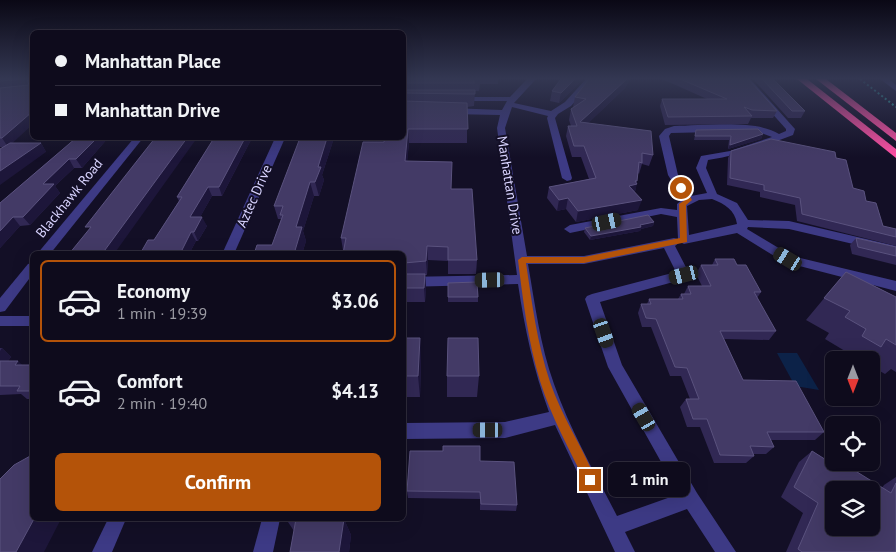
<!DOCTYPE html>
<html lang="en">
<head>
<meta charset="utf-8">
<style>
  :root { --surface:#0e0b1c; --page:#1c1929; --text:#f1f3f6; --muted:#9b9ba3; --line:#2e2b3b; --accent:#b45309 }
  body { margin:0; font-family:"PT Sans",sans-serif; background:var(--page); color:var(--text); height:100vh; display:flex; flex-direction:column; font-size:19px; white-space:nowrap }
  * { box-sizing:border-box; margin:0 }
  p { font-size:16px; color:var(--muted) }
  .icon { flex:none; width:28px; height:28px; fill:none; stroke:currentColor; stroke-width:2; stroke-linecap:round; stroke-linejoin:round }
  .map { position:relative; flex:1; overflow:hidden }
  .details { position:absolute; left:30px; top:251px; width:376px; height:270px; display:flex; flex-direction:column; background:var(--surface); border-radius:8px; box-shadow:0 5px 20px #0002,0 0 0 1px var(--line) }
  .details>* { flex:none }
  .top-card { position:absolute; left:30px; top:30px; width:376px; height:110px; border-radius:8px; box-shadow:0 5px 20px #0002,0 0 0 1px var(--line); display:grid; align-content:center; height:110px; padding:0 25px; background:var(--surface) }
  .needle { width:32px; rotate:180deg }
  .buttons { position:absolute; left:825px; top:351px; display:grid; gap:10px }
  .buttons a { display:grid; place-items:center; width:55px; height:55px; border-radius:8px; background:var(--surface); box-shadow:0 5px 20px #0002,0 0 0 1px var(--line); font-size:25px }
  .end { position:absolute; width:22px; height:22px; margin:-11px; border:6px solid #b45309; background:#fff; box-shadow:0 0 0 2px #fff }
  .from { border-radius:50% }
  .bubble { position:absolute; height:35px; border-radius:8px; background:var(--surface); box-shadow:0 5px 20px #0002,0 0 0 1px var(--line); font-size:16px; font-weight:600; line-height:35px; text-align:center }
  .car { position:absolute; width:15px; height:30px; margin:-15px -8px; border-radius:6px; box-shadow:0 0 4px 1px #0007; background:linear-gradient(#222 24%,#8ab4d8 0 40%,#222 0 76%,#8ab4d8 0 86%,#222 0) }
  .top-card b { display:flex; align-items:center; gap:18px; height:48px; font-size:19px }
  .top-card b+b { border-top:1px solid var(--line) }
  .top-card i { width:12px; height:12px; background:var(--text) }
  ul { padding:9px 0 0; list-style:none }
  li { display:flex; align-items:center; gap:15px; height:82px; margin:0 10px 8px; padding:0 15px; border:2px solid transparent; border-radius:8px }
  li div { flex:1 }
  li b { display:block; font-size:19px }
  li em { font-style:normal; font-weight:600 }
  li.current { border-color:var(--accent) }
  li>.icon { width:45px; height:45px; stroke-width:1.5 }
  .cta { display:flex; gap:10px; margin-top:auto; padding:10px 25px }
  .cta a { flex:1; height:58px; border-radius:8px; background:var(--accent); color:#fff; font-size:20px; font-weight:600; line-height:58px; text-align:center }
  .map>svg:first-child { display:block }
  .water { fill:#0c2248 }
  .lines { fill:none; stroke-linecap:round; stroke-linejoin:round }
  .path { stroke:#2fb8b0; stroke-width:2; stroke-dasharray:2 2.5; stroke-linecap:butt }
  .minor { fill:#3d3a85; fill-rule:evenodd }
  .highway { fill:#ff4fa3; fill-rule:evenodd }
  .wall { fill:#312854 }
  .shaded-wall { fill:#1d163a }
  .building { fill:#433a66; stroke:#5a527e; fill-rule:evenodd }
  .route { fill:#b45309 }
  .labels { text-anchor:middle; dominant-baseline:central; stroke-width:4; stroke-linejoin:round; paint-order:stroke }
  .street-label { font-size:14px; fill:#d9d4ff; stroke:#130f26 }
</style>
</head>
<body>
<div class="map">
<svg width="896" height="552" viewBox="0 0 896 552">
  <rect width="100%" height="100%" fill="#130f26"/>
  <path class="water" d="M777,353h20l22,37 -24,-4z"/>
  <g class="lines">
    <path class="path" d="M860,79l36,28"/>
    <g class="minor">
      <path d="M527,79h9l-22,24 37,8 14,-9 21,-23h9l-24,27 -13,8 -3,4 17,60 -1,2 -4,1 -5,-3 -15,-60 1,-2 -36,-9 -7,21 22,128h57l90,-18 4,1 -1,-22 -16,-3 -91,19 -6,-4 6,-4 91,-17 16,2v-6l6,-5 -15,-24 -9,-39 6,-7 9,-3c28,0 82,-7 105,8l7,-3v-2l-45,-50h9l45,50 -2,6c-27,10 -55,21 -85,25l-2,8 11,26 20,9 11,17 41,1 107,25v8l-107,-25 -41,-2 -1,2 45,27 104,25v10l-112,-29 -47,-29 -53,11 -4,-2 -5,4 15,29 -2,3 -88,24 22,63 75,128 39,59h-21l-28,-43 -62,23 10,20h-20l-60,-127 -50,13 -101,1v-16l101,-1 44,-10c-16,-44 -24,-82 -31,-128l-114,3v-10l113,-2 -20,-147 3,-13 -50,-1 -4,-3 4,-3 52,2 5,-9h-49l-4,-2 4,-2h52zM756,131l16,6 -42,14 -29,5 -5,12 11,25 -16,3 -13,-21 -9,-39 2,-3zM712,199c13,5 23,11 25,25l-48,11 -2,-29 12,-6zM664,248l12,24 -84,22 -5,2 -2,3 23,68 71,127 -62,22c-22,-43 -47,-86 -63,-132 -14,-39 -19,-80 -26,-120h56z"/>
      <path d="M880,79h9l7,6v6z"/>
      <path d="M134,138h9l-93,116h-13z"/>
      <path d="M275,138h10l-51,116h-12z"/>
      <path d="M32,263v12l-27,36 -5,1v-14l28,-34z"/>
      <rect x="0" y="316" width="32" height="10"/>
      <path d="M108,519h18l-14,33h-20z"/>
      <path d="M262,519h18l-7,33h-20z"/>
    </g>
    <g class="highway">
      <path d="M797,79h10l89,70v9z"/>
      <path d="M816,79h10l70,54v8z"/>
    </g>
  </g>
  <g class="wall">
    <path d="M0,79h32l-20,64h29l5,9 -46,-5z"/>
    <path d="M404,79h94v5h-18l-1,7h-4l-1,15 -7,1v36h-58l-2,18 44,28 26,71 -1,14h-28v-13l-20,-1 -1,15h-2l1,13 -1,14h-21v-48l-61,-4 -2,-12 43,-96 20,-4z"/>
    <path d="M583,79l-24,24 -9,-2 2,-10z"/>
    <path d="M589,79h41l-5,9 -37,35 65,32 -4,11 -7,-2 -3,10 -1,-1 -3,19 3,18 -62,12 -10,-13 -9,2 -10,-13 2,-11 40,-8 -8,-22h-9l-6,-21 2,-10h3l-2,-6 2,-11 4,-2h-2l2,-10z"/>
    <path d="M662,79h86l29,32 -4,7h-22l-3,6 -83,1 -5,-19 2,-7h45z"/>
    <path d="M753,79h20l32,32 -4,7h-13z"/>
    <path d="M696,130l67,4 -2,5 -33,10 1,-9h-35z"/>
    <path d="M76,138h32l-26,30h-8l-19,18 5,7 -30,32 -10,1 -20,22v-45z"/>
    <path d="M214,138h38l-30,58h-10l-12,21 7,9 -9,15h-2l-7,13h-49l14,-14 25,-39 -2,-4z"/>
    <path d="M334,138l-12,37 2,5 -5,16h-5l-11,35 3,10 -4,13h-48l18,-9 9,-26h-3l-4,-13z"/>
    <path d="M731,151l105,7 17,30 13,13 17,25 13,3v17l-99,-25 -2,-16 -35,-8v-5l-33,-7 1,-27z"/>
    <path d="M654,222l-1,4 -12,3 -1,2 -50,9 -6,-8 1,-4z"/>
    <path d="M856,238l40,9v18l-44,-11 -2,-9z"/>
    <path d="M715,259l22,6 24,27 -4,6 19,33 -7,9 -45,-1 19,41 81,52 -9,8h-44l3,7 -8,7h-13l1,2 -8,7h-32l-14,-36h-13l-7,-20 6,-8h4l-9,-23h-11l-19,-49h-9l-4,-14 3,-9h6l2,-5h29l3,-5h3l4,-8h14l-6,-12 5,-9h11z"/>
    <path d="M846,272l50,25v75l-5,-3 -6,5 -14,-8v-6h-28l-3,-2 5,-7 -20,-12 4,-6 -23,-13z"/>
    <path d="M448,283l30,14v5h-30z"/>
    <path d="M404,338l17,22 -1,37h-16z"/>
    <path d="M0,348h2l9,9 -3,4 14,4h10v34h-5l-6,-5 -21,1z"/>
    <path d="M447,376h32l-2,21h-30z"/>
    <path d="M812,451l16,10 5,-4 49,31 2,-3 12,-8v75h-110l17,-39 -22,-16 18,-35z"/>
    <path d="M480,461l37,44 -1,6 -36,-1v-11l-72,-1 -1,-7z"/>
    <path d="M286,519h58l7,16 -2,17h-59l4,-21z"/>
  </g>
  <g class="shaded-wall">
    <path d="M575,79h8l-24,24 2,-10z"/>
    <path d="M627,79h3l-5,9 -47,45 2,-11z"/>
    <path d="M32,112v13l-24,22 -6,-9z"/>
    <path d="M408,129l1,14 -3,32 -1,-14z"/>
    <path d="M763,134l-2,5 -33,10 2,-4z"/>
    <path d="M97,138h11l-26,30 -6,-9z"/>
    <path d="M187,138h10l-83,116h-12z"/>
    <path d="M245,138h7l-30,58 -3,-9z"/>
    <path d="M327,138h7l-12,37 2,5 -5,16 -4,-14 3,-15z"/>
    <path d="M41,143l5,9 -46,33v-14z"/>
    <path d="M69,159l5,9 -19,18 5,7 -30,32 -7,-8 20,-33z"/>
    <path d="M635,181h2l-1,3h1l-3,11 -5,-9z"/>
    <path d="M310,182l4,14 -11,35 3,10 -4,13h-8l2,-27z"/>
    <path d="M208,187l4,9 -17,30 -5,-9z"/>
    <path d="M568,198l-2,11 -9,2 2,-11z"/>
    <path d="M642,200l-4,10 -62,12 2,-11z"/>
    <path d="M13,217l7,9 -20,22v-17z"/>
    <path d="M202,217l5,9 -9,15 -4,-9z"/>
    <path d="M654,222l-1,4 -12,3 -1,2 -50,9 1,-4z"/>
    <path d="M191,232l5,9 -7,13h-9z"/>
    <path d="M427,246l1,14 -1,15 -1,-14z"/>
    <path d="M425,274l1,14 -1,14 -1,-14z"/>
    <path d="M420,338l1,22 -1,37 -2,-21z"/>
    <path d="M2,348l9,9 -9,12 -2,-2v-16z"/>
    <path d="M18,361l9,8 -12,-4z"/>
    <path d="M34,519h27l-17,33h-28z"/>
    <path d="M344,519l7,16 -2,17h-10z"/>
  </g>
  <g class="building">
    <path d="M0,79h24l-24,2z"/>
    <path d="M27,79h5v33l-30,26h-2v-50l29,-3z"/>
    <rect x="404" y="79" width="70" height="4"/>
    <path d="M561,79h14l-14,14 -9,-2z"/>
    <path d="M589,79h38l-47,43 71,9 2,24 -11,-2v10l-3,-1 -2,19h-2l2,3 -8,2 13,14 -64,11 -10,-13 -9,2 -10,-13 47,-9 -12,-32h-10l-6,-20h9l-6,-17 15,-10 -11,-2z"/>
    <path d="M680,79h68l29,32 -25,-1 -8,-3 8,9 -84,1 -6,-18h65z"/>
    <path d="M762,79h11l32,32h-13z"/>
    <path d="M404,90h71v4h-8l-63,-1z"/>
    <path d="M404,101l63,2 1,26h-60l-3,32 47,1 -1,27h21l5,71h-29v-13l-21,-1 -1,15 -22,2v-9h-61l3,-16h-5l22,-96h21l1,-4h19z"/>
    <path d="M758,129l5,5 -33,11 1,-9h-36l1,-6z"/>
    <path d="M76,138h21l-21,21h-7l-26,25h11l-31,33h-10l-13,14v-28z"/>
    <path d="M155,138h32l-85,116h-33l22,-27h-6z"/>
    <path d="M214,138h31l-26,49h-11l-18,30h12l-8,15h-3l-11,22h-40l8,-14h6l28,-43h-5z"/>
    <path d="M300,138h27l-9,29h3l-6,15h-5l-14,45h6l-8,27h-40l3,-9h15l11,-30h-3l3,-9h-9z"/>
    <path d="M771,139l64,13 1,6 10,2 7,28 11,3 2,10 10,2 7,23 13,3v8l-94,-23 -2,-16 -36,-8v-5l-34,-7 1,-27z"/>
    <path d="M10,143h31l-41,28v-22z"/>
    <path d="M648,215l6,7 -14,3 1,2 -50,9 -6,-8z"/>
    <path d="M856,238l40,9v9l-38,-9z"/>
    <path d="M715,259h19l3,6h9l15,27h-7l22,39h-56l23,49 53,1 28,51h-57l7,15 -24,-1 4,10 -34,-1 -13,-36h-14l-7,-20h13l-12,-31 -12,-1 -19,-48 -10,-1 -5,-14h10l-2,-5h34l-2,-5h10l-3,-8h23l-10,-21h17z"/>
    <path d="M846,272l50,25v48l-10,-6 -5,8 -19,-11 4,-7 -21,-12 5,-6 -26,-13z"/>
    <path d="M404,274h21l-1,14h-20z"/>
    <path d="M477,282l1,15h-30v-14z"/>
    <path d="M404,338h16l-2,38h-14z"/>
    <path d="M448,338h30l1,38h-32z"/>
    <path d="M0,361h18l-3,4h17v26h-15l3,-5h-20z"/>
    <path d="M443,446h37v15l34,1 3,43 -36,-1 -1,-12 -73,-1 3,-40h33z"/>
    <path d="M812,451l19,12 2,-6 1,5h7l50,31 5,-10v69h-94l-4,-3 20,-46 -24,-16zM834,490h37v38h-37z"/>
    <path d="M32,455v64h2l-18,33h-16v-73l14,-14z"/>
    <path d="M286,519h58l-5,33h-49l6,-33z"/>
  </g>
  <linearGradient id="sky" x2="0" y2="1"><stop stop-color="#0a0815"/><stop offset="0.5" stop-color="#333752"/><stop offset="1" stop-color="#333752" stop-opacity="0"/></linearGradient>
  <rect width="896" height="157" fill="url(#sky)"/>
  <path class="route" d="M679,186h5l8,14 -6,5 1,37 -103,21h-58c6,40 11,80 24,119 12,35 32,64 46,98l-6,5 -4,-1c-16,-34 -35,-67 -46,-103 -12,-40 -17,-80 -22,-121l4,-3h62l96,-19 -1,-34 6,-4z"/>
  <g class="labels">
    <g class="street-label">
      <text transform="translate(510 185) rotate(81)">Manhattan Drive</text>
      <text transform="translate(254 196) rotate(-66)">Aztec Drive</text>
      <text transform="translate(69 198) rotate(-51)">Blackhawk Road</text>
    </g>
  </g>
</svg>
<div class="buttons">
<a><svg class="needle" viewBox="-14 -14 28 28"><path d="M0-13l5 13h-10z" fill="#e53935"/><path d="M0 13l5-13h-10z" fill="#9b9ba3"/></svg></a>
<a><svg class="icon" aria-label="locate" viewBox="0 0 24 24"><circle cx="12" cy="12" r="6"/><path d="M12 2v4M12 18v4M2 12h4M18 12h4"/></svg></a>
<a><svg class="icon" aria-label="layers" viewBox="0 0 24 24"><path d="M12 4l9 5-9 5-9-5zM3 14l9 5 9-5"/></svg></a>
</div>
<i class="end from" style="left:681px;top:188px"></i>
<i class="end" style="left:590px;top:480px"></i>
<div class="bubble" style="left:608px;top:462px;width:82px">1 min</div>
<i class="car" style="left:607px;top:222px;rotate:78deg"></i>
<i class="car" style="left:788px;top:259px;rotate:301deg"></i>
<i class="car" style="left:684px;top:275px;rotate:256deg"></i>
<i class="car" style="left:490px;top:280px;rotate:269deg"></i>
<i class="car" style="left:604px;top:333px;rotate:161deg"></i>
<i class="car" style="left:644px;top:417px;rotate:330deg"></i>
<i class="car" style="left:488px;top:430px;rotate:270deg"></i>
<div class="top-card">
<b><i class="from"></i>Manhattan Place</b>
<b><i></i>Manhattan Drive</b>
</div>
<section class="details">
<ul>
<li class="current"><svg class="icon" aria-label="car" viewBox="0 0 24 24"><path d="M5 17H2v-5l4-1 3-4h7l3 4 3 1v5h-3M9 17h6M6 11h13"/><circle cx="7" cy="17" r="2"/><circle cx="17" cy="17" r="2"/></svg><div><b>Economy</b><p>1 min · 19:39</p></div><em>$3.06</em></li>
<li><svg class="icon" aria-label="car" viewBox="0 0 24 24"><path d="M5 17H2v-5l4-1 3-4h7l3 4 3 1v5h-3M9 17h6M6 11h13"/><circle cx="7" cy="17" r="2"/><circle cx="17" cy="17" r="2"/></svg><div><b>Comfort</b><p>2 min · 19:40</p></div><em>$4.13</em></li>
</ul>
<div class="cta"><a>Confirm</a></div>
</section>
</div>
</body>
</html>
